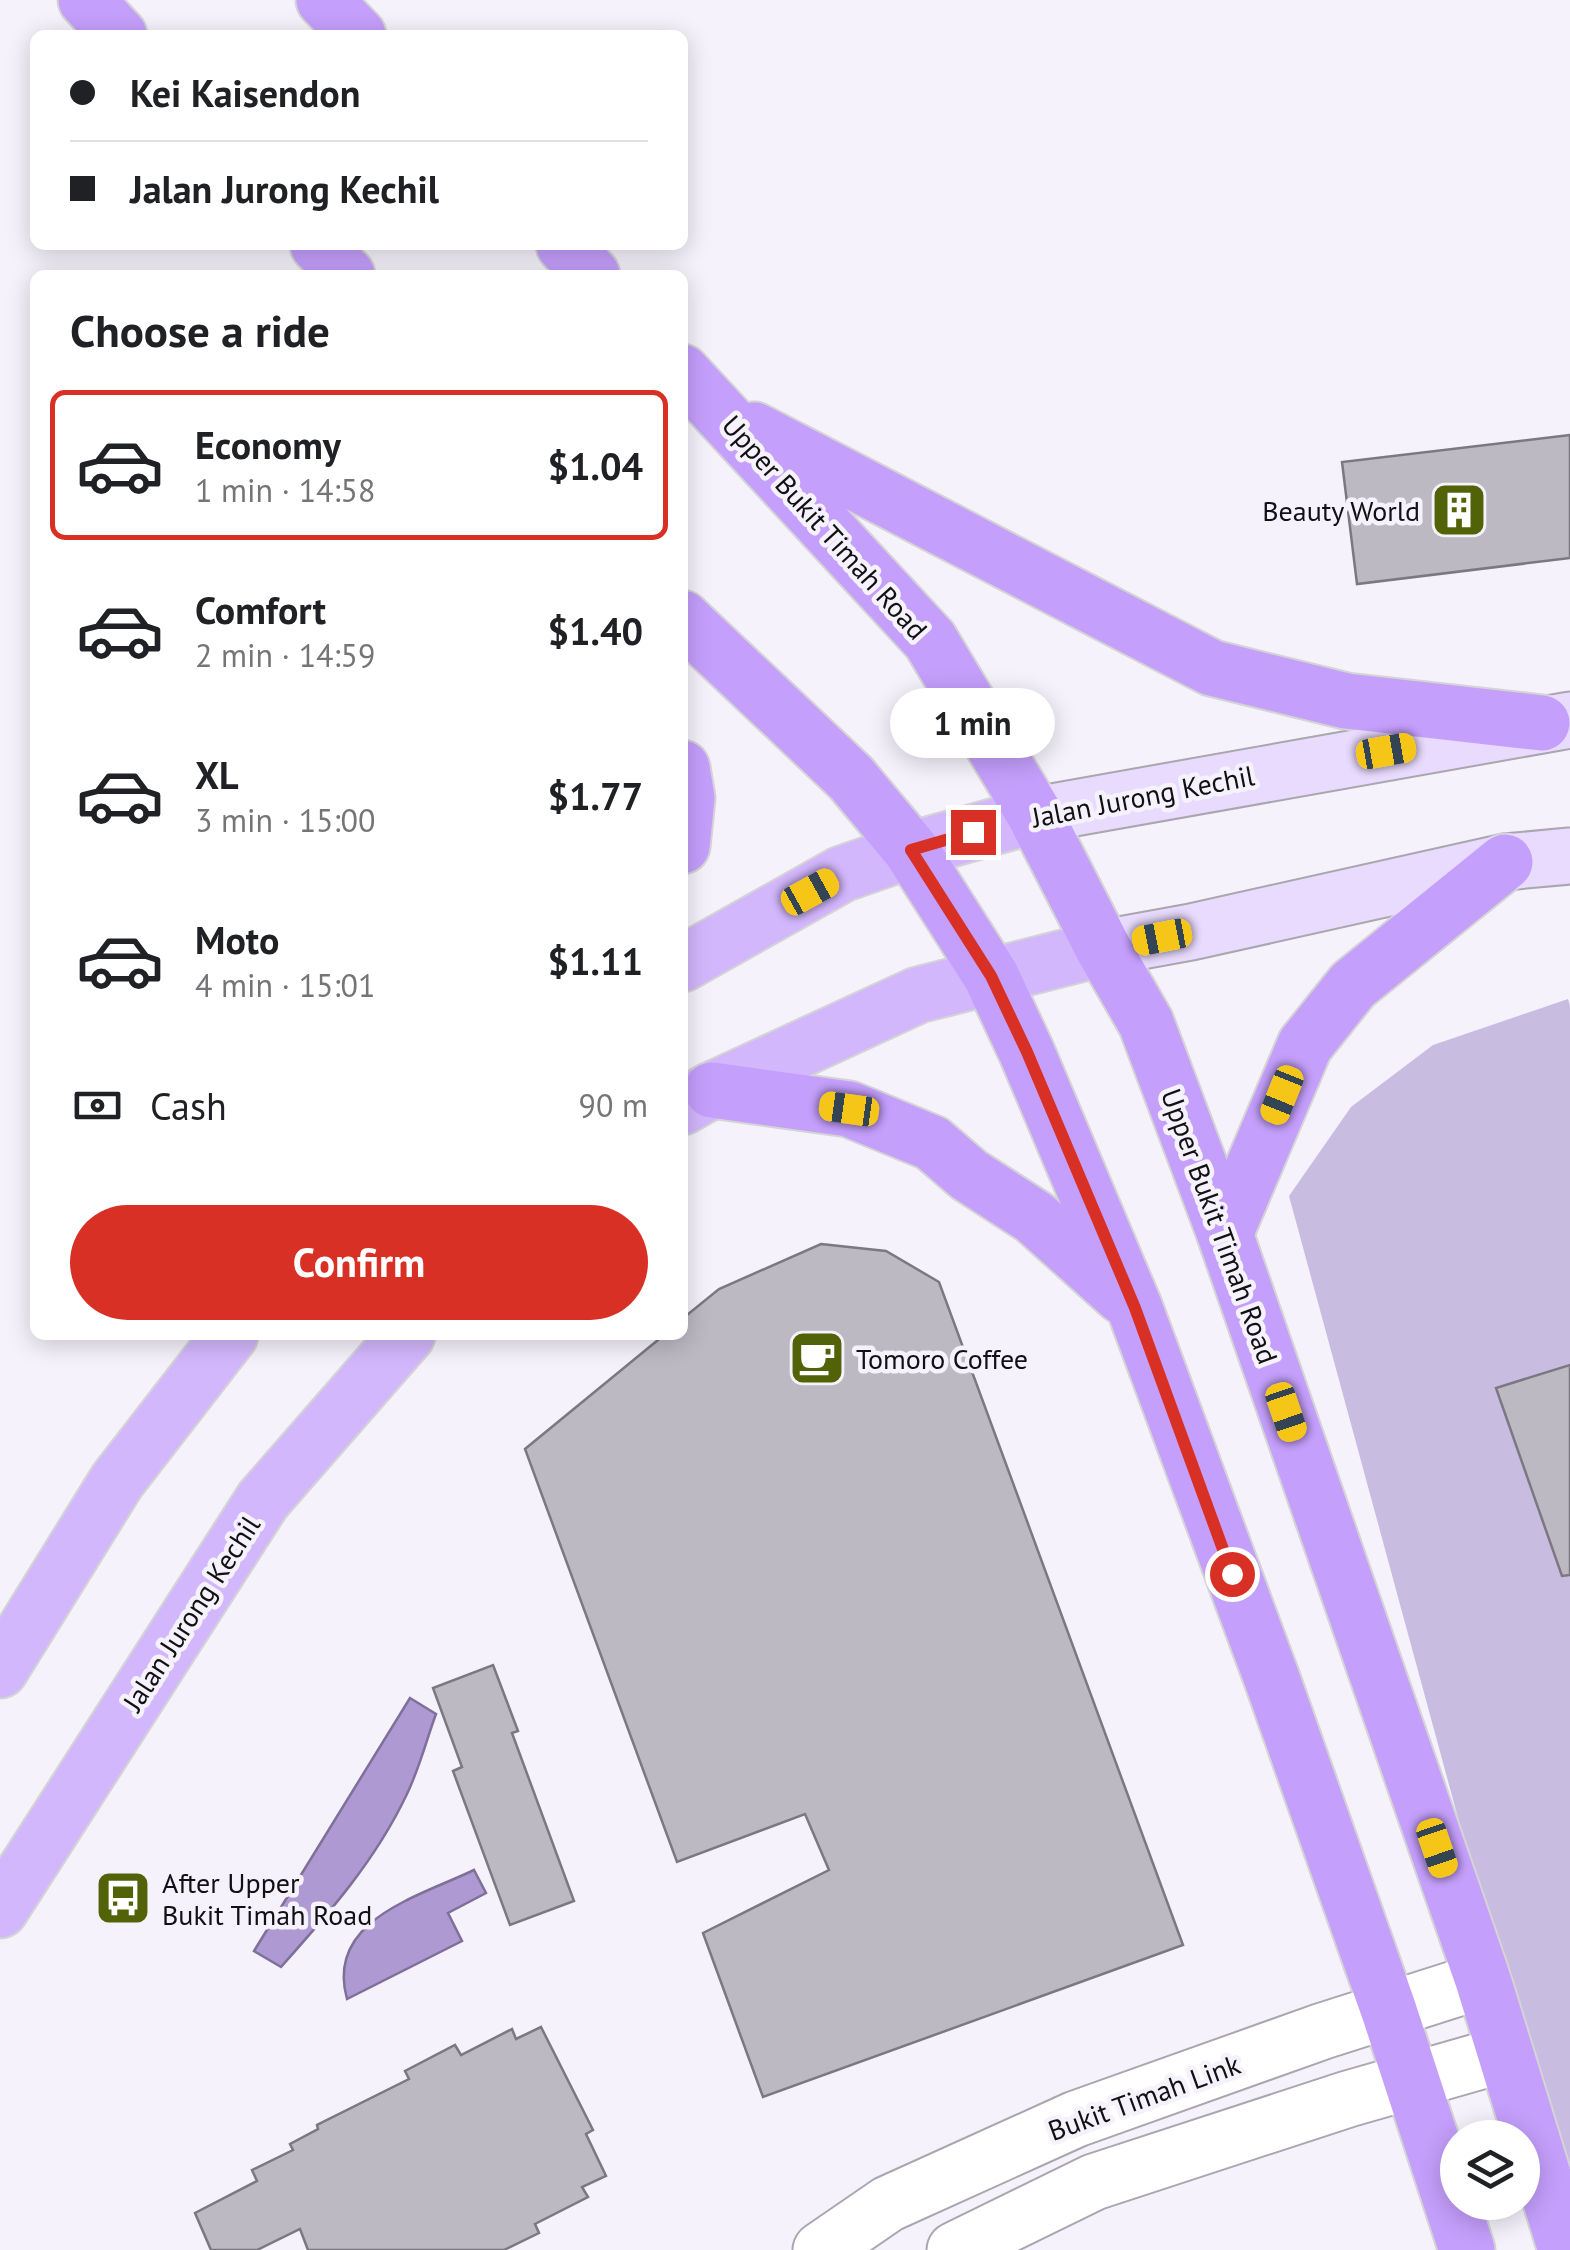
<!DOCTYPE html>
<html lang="en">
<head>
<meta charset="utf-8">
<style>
  :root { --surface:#fff; --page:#f2f2f2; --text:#202124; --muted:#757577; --line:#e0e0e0; --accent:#d93025 }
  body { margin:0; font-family:"PT Sans",sans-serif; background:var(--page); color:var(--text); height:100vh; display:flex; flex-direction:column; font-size:38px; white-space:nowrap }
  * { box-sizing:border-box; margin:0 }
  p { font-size:32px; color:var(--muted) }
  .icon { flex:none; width:55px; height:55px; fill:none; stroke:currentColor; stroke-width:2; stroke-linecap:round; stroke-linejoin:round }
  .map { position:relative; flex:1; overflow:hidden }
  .drawer { position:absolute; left:30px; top:270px; width:658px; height:1070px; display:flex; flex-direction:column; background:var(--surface); border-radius:15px; box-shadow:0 5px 25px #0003 }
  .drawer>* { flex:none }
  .guide { position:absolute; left:30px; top:30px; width:658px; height:220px; border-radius:15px; box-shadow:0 5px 25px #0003; display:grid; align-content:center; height:220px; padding:0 40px; background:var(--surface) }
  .tools { position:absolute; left:1440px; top:2120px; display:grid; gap:20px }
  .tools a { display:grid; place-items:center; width:100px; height:100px; border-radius:50%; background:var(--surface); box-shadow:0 5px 25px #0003; font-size:50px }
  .end { position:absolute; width:45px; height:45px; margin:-22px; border:12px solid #d93025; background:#fff; box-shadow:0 0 0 5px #fff }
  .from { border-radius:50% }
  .bubble { position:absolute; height:70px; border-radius:35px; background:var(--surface); box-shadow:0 5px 25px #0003; font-size:32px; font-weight:600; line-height:70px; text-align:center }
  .car { position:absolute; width:30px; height:60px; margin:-30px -15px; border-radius:12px; box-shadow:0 0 8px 2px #0007; background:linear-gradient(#f5c518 24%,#345 0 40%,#f5c518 0 76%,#345 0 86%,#f5c518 0) }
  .guide b { display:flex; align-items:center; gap:35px; height:95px; font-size:38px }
  .guide b+b { border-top:2px solid var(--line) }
  .guide i { width:25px; height:25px; background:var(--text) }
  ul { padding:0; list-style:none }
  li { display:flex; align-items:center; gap:30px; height:150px; margin:0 20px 15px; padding:0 20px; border:5px solid transparent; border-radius:15px }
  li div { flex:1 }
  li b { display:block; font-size:38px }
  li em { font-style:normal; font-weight:600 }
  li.selected { border-color:var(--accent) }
  li>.icon { width:90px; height:90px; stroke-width:1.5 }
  h2 { padding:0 40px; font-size:45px; line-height:120px }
  .pay { display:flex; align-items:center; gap:25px; height:110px; padding:0 40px; font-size:38px }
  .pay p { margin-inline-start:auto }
  .action { display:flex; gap:20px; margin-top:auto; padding:20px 40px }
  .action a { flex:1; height:115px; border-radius:60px; background:var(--accent); color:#fff; font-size:40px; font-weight:600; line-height:115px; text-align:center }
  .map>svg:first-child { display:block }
  .green { fill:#c8bce1 }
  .water { fill:#ae99d3; stroke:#7f7099; stroke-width:2.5 }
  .building { fill:#bdb9c3; stroke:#7b7881; stroke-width:2.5 }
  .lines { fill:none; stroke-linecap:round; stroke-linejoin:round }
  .minor-casing { stroke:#aaa6b0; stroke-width:59 }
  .secondary-casing { stroke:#aaa6b0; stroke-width:59 }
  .primary-casing { stroke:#d4d4d5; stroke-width:59 }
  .trunk-casing { stroke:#d4d4d5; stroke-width:59 }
  .minor { stroke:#fff; stroke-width:55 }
  .secondary { stroke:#e9dbfe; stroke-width:55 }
  .primary { stroke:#d3b7fd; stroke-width:55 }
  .trunk { stroke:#c49ffc; stroke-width:55 }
  .route { stroke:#d93025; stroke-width:12 }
  .labels { text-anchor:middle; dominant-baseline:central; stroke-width:9; stroke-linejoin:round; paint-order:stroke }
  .poi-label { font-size:28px; fill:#111013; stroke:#f5f2fc; text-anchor:start }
  .street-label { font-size:28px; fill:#111013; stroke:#f5f2fc }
</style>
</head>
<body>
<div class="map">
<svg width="1570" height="2250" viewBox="0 0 1570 2250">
  <rect width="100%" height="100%" fill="#f5f2fc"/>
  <path class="green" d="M1568,999l2,7v1224l-281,-1034 62,-89 82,-62z"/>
  <g class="water">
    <path d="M410,1698l26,16c-10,27 -17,56 -30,82 -31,65 -77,117 -125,171l-27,-16z"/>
    <path d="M474,1870l12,23 -38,20 14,28 -115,58c-22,-79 71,-102 127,-129z"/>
  </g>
  <g class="building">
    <path d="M1570,435v123l-213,26 -15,-122z"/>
    <path d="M821,1244l65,7 53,31 244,663 -420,152 -60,-164 126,-63 -24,-56 -128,48 -152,-413 139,-114h18v-16l37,-30z"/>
    <path d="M1570,1365v210l-8,1 -66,-188z"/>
    <path d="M493,1665l25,66 -6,2 62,168 -64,24 -57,-154 9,-4 -29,-79z"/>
    <path d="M541,2027l52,103 -7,4 20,42 -24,11 6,10 -53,27 4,9 -35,17h-196l-8,-21 -43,21h-46l-16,-37 62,-32 -5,-11 41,-20 -3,-6 28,-15 -1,-4 92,-46 -4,-8 50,-26 6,10 51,-26 4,10z"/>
  </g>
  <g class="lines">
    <g class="minor-casing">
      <g id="minor">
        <path d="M821,2250l67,-46 188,-85 247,-88 160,-51"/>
        <path d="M955,2250l139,-68 254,-83 157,-45"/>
      </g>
    </g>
    <g class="secondary-casing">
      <g id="secondary">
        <path d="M1035,815l535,-95"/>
        <path d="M1103,948l88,-16 314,-70 65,-6"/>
      </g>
    </g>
    <g class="primary-casing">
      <g id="primary">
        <path d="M682,964l160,-90 69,-24 124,-35"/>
        <path d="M682,1107l30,-17 206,-95 185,-47"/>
        <path d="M0,1670l117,-189 113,-146"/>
        <path d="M0,1910l263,-410 144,-165"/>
      </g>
    </g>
    <g class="trunk-casing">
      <g id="trunk">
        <path d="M86,0l33,35"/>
        <path d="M324,0l34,35"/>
        <path d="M318,245l29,30"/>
        <path d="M564,245l28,30"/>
        <path d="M682,372l248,268 105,175 68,133 43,75 79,211 258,746 83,270"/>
        <path d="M754,430l458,238 134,33 196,22"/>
        <path d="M682,618l169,160 60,72 80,126 36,77 108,256 137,370 117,332 78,239"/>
        <path d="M682,768l5,30 -5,48"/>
        <path d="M712,1090l137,19 83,34 37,32 65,42 88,79"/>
        <path d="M1225,1234l80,-189 48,-60 152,-123"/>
      </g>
    </g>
    <use href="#minor" class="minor"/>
    <use href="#secondary" class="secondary"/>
    <use href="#primary" class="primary"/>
    <use href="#trunk" class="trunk"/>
  </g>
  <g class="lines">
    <path class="route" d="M973,832l-62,18 80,126 36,76 108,256 97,266"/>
  </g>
  <defs>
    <g id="building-square" transform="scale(2.875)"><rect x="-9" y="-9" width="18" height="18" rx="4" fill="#526208" stroke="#f5f2fc"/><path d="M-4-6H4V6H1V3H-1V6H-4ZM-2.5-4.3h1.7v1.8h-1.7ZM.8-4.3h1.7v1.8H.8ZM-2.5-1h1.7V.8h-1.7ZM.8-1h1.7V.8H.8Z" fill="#fff"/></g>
    <g id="cafe-square" transform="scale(2.875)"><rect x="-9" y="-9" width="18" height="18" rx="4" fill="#526208" stroke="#f5f2fc"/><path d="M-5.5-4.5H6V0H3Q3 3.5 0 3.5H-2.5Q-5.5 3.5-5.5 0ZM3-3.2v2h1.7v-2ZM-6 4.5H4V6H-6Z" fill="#fff"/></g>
    <g id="bus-square" transform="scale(2.875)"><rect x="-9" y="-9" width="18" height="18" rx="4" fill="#526208" stroke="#f5f2fc"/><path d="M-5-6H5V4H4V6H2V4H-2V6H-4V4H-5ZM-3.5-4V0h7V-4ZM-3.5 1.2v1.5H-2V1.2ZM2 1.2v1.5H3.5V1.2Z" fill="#fff"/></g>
  </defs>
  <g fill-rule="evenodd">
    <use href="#building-square" x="1459" y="510"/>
    <use href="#cafe-square" x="817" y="1358"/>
    <use href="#bus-square" x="123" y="1898"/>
  </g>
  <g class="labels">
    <g class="poi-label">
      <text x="1420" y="510" text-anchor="end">Beauty World</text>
      <text x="856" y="1358">Tomoro Coffee</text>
      <text x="162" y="1882">After Upper<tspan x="162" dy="32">Bukit Timah Road</tspan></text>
    </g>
    <g class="street-label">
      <text transform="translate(825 527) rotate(48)">Upper Bukit Timah Road</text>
      <text transform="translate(1143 796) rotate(-11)">Jalan Jurong Kechil</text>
      <text transform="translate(1220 1226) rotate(70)">Upper Bukit Timah Road</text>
      <text transform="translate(191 1613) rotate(-57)">Jalan Jurong Kechil</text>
      <text transform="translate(1144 2097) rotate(-20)">Bukit Timah Link</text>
    </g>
  </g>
</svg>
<div class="tools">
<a><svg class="icon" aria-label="layers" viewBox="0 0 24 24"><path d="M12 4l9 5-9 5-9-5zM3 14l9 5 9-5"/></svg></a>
</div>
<i class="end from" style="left:1232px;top:1574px"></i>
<i class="end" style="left:973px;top:832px"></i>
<div class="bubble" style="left:890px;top:688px;width:165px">1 min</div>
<i class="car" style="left:1386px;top:751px;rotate:80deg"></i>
<i class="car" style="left:810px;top:892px;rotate:61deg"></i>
<i class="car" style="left:1162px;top:937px;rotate:259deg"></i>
<i class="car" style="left:1282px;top:1095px;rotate:202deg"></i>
<i class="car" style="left:849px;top:1109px;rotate:278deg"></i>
<i class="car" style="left:1286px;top:1412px;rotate:161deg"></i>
<i class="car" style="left:1437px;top:1848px;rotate:161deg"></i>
<div class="guide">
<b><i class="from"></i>Kei Kaisendon</b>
<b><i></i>Jalan Jurong Kechil</b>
</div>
<section class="drawer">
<h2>Choose a ride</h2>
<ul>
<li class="selected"><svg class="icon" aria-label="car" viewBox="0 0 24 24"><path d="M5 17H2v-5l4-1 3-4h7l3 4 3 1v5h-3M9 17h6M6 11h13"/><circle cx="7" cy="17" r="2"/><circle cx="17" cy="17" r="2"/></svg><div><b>Economy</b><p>1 min · 14:58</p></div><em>$1.04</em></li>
<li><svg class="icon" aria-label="car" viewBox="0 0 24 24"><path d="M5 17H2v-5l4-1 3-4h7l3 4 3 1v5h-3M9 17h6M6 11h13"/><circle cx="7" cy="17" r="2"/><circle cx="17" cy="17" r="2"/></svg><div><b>Comfort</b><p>2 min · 14:59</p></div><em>$1.40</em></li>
<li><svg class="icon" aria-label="car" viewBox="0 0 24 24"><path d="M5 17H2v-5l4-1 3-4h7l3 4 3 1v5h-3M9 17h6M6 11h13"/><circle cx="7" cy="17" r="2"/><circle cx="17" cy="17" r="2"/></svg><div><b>XL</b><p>3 min · 15:00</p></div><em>$1.77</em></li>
<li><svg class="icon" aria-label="car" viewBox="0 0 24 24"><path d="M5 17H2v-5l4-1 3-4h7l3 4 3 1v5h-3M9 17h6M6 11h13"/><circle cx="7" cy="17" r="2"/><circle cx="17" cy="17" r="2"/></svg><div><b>Moto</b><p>4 min · 15:01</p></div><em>$1.11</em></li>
</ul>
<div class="pay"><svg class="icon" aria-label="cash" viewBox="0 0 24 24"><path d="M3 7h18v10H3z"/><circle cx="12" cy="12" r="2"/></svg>Cash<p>90 m</p></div>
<div class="action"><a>Confirm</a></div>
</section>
</div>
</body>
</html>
